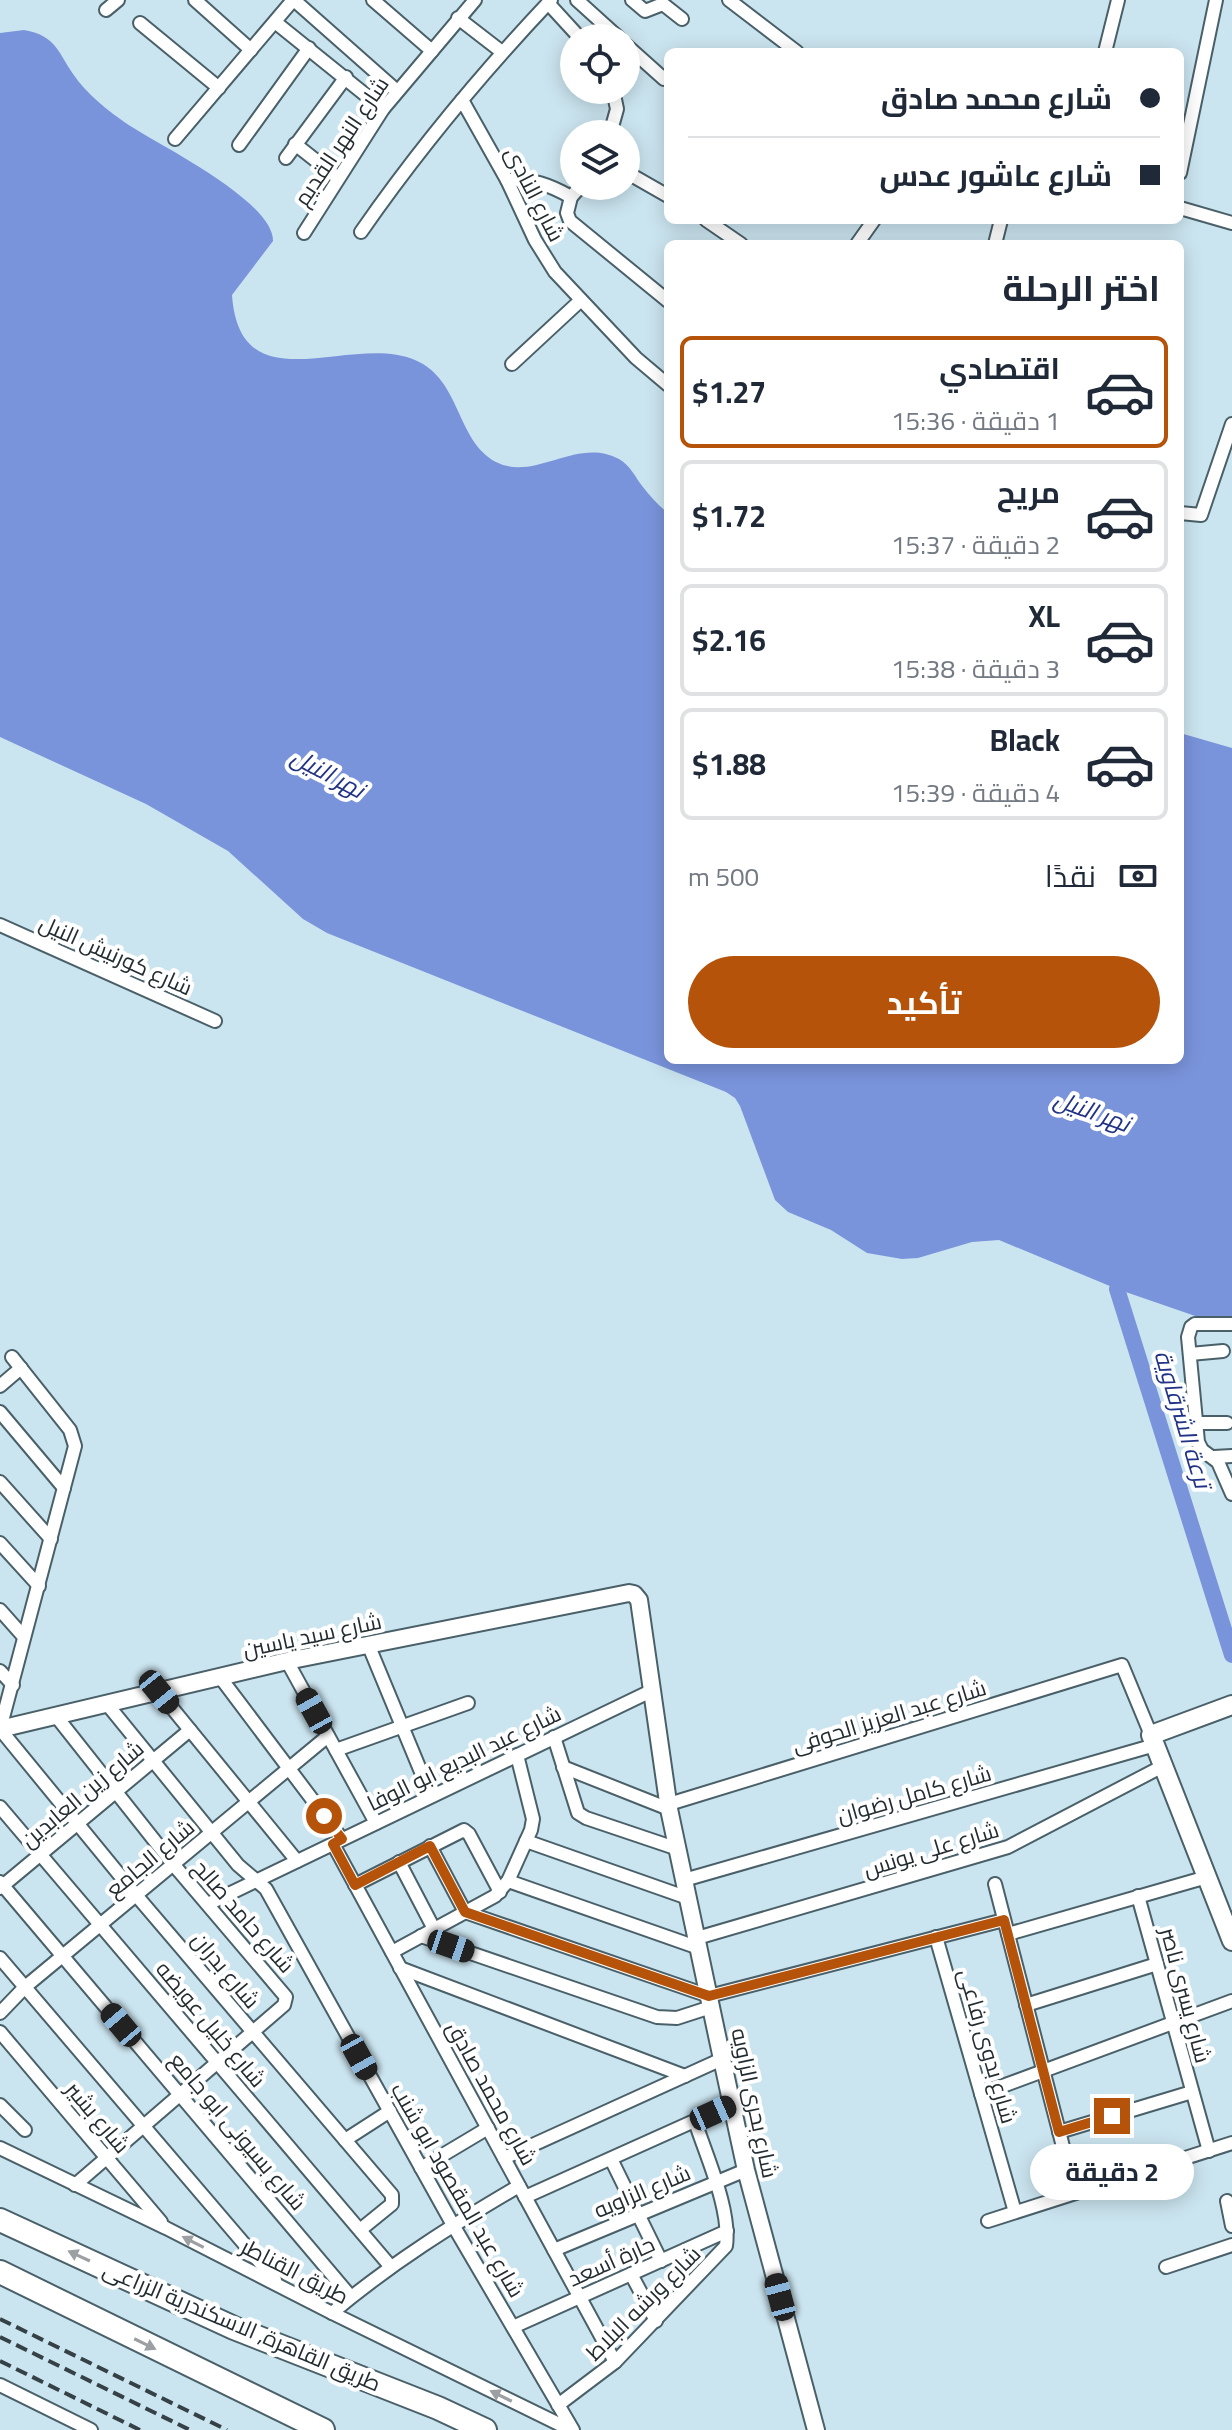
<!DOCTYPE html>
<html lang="ar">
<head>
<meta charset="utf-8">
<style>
  :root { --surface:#fff; --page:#f6f6f7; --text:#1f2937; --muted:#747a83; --line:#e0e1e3; --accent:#b45309 }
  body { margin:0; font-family:Georgia,Cairo,serif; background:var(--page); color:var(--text); direction:rtl; height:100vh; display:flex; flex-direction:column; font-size:30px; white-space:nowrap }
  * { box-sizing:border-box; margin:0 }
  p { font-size:26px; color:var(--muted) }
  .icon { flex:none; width:44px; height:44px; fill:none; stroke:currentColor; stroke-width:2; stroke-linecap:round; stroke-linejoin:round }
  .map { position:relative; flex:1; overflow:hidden; direction:ltr }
  .drawer { position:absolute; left:664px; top:240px; width:520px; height:824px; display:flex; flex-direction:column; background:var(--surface); border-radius:12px; box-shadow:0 4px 20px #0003; direction:rtl }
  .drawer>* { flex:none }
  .banner { position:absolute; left:664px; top:48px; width:520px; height:176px; border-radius:12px; box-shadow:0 4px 20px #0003; direction:rtl; display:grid; align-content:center; height:176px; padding:0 24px; background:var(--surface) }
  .controls { position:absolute; left:560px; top:24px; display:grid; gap:16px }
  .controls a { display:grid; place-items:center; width:80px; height:80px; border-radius:50%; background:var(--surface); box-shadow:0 4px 20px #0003; font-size:40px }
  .end { position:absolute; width:36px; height:36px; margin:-18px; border:10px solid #b45309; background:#fff; box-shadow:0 0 0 4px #fff }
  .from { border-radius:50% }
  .bubble { position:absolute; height:56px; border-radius:28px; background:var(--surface); box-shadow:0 4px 20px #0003; font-size:26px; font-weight:700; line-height:56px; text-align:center; direction:rtl }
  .car { position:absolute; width:24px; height:48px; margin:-24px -12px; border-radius:10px; box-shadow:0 0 6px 2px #0007; background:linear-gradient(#222 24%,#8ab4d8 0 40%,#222 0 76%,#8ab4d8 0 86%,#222 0) }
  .banner b { display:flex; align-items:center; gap:28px; height:76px; font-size:30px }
  .banner b+b { border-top:2px solid var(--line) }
  .banner i { width:20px; height:20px; background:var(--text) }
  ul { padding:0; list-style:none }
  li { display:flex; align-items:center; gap:24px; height:112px; margin:0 16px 12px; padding:0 8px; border:4px solid var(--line); border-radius:12px }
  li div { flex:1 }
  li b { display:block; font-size:30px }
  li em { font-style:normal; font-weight:700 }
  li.current { border-color:var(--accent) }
  li>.icon { width:72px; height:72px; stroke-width:1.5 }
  h2 { padding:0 24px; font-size:36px; line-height:96px }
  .pay { display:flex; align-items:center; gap:20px; height:88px; padding:0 24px; font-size:30px }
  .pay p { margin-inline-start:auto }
  .cta { display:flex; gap:16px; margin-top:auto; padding:16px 24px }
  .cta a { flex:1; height:92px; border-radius:48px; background:var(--accent); color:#fff; font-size:32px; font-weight:700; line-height:92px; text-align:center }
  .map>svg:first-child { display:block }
  .water { fill:#7a94dc }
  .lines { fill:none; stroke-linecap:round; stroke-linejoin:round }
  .canal { stroke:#7a94dc; stroke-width:16 }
  .minor-casing { stroke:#4a6069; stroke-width:16 }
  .tertiary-casing { stroke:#4a6069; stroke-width:20 }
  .secondary-casing { stroke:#4a6069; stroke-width:22 }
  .trunk-casing { stroke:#4a6069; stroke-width:26 }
  .minor { stroke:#fff; stroke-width:12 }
  .tertiary { stroke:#fff; stroke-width:16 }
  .secondary { stroke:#fff; stroke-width:18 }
  .trunk { stroke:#fff; stroke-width:22 }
  .rail { stroke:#354146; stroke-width:4; stroke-dasharray:12 6; stroke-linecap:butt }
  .oneway { fill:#9ca0a2 }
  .route { stroke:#b45309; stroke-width:10 }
  .labels { text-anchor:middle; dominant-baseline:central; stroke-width:8; stroke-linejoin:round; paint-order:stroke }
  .street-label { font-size:22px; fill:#232d31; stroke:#fff }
  .water-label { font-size:24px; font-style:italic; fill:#203386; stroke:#fff }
</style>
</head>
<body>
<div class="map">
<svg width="1232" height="2430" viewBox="0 0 1232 2430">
  <rect width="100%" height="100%" fill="#cbe5f0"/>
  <path class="water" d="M24,30c34,6 34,24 52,48 13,18 37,37 56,49 31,20 142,75 141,114l-41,54c8,112 119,37 183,65 46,19 41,81 81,102 39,20 81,-26 123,-3 12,7 16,18 24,28 7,9 16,19 25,26v547h512v-327l52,15v570h-31l-84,-29 -118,-49 -27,2 -54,16 -16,1 -35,-6 -36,-23 -43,-18 -13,-12 -35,-94 -5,-8 -9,-6 -399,-159 -24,-14 -75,-68 -82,-47 -146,-67v-704z"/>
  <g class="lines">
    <path class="canal" d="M1117,1289l115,366"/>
    <g class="minor-casing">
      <g id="minor">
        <path d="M195,0l56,50"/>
        <path d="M294,0l103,91"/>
        <path d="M373,0l59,51"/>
        <path d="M577,0l42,38"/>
        <path d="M632,0l13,11 18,-7 19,15"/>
        <path d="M729,0l68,52"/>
        <path d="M548,3l32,35"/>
        <path d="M106,10l12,-10"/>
        <path d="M458,18l44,34"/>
        <path d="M275,22l108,87"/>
        <path d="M140,23l79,65"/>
        <path d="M626,45l38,34"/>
        <path d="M1105,52l13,-52"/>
        <path d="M462,100l45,80 28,60 20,32 81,86 32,27"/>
        <path d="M610,134l7,-25 -4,-19"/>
        <path d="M175,139l118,-139"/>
        <path d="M295,144l43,34"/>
        <path d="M239,145l70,-97"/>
        <path d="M286,158l60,-81"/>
        <path d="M626,172l42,24"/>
        <path d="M1180,173l36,-173"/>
        <path d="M507,180c24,-2 43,5 64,17l10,-11"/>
        <path d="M571,197l-4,16 3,8 98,80"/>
        <path d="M1180,208l52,15"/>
        <path d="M706,220l35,24"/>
        <path d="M361,232c57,-82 121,-159 190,-232"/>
        <path d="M304,233l79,-124 92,-109"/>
        <path d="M857,244l17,-24"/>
        <path d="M995,244l6,-24"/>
        <path d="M512,364l69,-64"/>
        <path d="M1180,513l21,2 31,-91"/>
        <path d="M0,925l215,96"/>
        <path d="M1232,1324h-37l-4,3 -3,10 10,105 4,8 16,12 14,32"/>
        <path d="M1190,1354l33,-3"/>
        <path d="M12,1357l58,73 5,16 -75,283 136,166 256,300v9l-32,26"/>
        <path d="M0,1386l21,-18"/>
        <path d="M0,1412l64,76"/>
        <path d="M1196,1423h31"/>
        <path d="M1214,1457l18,-1"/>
        <path d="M0,1482l51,57"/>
        <path d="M0,1543l39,43"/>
        <path d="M0,1610l24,27"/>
        <path d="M368,1644l63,152"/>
        <path d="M287,1661l89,162"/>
        <path d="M0,1671l13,14"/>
        <path d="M220,1677l122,162"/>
        <path d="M159,1692l138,169"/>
        <path d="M107,1704l131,161 28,24 187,336 120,205"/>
        <path d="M56,1716l117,148 113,133 -2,8 -209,180"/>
        <path d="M554,1737l24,76 8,5 92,31"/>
        <path d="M336,1750l132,-47"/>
        <path d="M563,1767l106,42"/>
        <path d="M669,1804l453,-139 29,70"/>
        <path d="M0,1807l391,460"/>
        <path d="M526,1841l162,57"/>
        <path d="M333,1844l282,518"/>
        <path d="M430,1846l35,66 244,84 295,-76"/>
        <path d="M399,1862l35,67"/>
        <path d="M684,1880l471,-135"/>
        <path d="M508,1881l191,67"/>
        <path d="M0,1882l351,415"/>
        <path d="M995,1884l80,309"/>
        <path d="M355,1885l109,-55 5,4 31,58"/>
        <path d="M0,1888l190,-158"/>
        <path d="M1138,1896l71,255"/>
        <path d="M208,1904l443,-213"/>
        <path d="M1008,1934l199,-57"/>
        <path d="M421,1936l236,81 20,1 34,-11"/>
        <path d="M936,1937l79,275"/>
        <path d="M697,1938l311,-91 155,-81"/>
        <path d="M392,1952l103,-56 13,-15 23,-51 2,-11 -16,-64"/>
        <path d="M0,1958l275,322"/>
        <path d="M400,1968l285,108"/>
        <path d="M1026,2005l131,-41"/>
        <path d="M0,2013l25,-26 303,-251"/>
        <path d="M0,2032l161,190"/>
        <path d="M981,2094l251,-93"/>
        <path d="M0,2105l25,25"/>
        <path d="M1059,2132l133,-40"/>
        <path d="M345,2140l45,-29"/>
        <path d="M0,2148l166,80 166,85 239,117"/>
        <path d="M504,2158l218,-99"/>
        <path d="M611,2159l50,102"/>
        <path d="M421,2168l67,-40"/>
        <path d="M525,2197l207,-93"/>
        <path d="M1227,2201l5,25"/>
        <path d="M988,2221l244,-78"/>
        <path d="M554,2250l192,-80"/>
        <path d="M1166,2267l66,-22"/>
        <path d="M631,2274l25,47"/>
        <path d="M332,2313c58,-49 122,-89 187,-127"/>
        <path d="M513,2327l214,-96"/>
        <path d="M0,2385l91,45"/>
        <path d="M558,2405l57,-43 111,-116c5,-37 -20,-90 -31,-125"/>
      </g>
    </g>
    <g class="tertiary-casing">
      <path id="tertiary" d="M0,1729l287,-68 342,-68 5,1 5,6 30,209 53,250 24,111 70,260"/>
    </g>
    <g class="secondary-casing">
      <path id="secondary" d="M1232,1705l-81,30 81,206"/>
    </g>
    <g class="trunk-casing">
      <g id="trunk">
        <path d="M0,2220l234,108 204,80 47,22"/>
        <path d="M0,2272l323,158"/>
      </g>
    </g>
    <use href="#minor" class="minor"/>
    <use href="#tertiary" class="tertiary"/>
    <use href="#secondary" class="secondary"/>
    <use href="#trunk" class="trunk"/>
    <g class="rail">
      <path d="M0,2319l227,111"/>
      <path d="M0,2337l190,93"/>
      <path d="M0,2361l140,69"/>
    </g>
  </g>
  <defs><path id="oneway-solid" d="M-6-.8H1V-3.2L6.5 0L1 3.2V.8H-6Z" transform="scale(2)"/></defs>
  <g class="oneway">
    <use href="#oneway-solid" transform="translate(193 2242) rotate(-153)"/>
    <use href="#oneway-solid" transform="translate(79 2256) rotate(-155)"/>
    <use href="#oneway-solid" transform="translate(145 2344) rotate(26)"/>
    <use href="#oneway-solid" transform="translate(501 2396) rotate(-154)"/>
  </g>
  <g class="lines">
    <path class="route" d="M324,1816l18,23 -9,5 22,41 75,-39 35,66 244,84 295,-76 55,212 53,-16"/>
  </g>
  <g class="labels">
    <g class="street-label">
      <text transform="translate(341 141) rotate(-56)">شارع النهر القديم</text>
      <text transform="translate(535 194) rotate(63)">شارع النادى</text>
      <text transform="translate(116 955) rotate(24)">شارع كورنيش النيل</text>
      <text transform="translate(312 1635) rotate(-12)">شارع سيد ياسين</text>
      <text transform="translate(889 1716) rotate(-17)">شارع عبد العزيز الحوفى</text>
      <text transform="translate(464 1758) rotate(-26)">شارع عبد البديع ابو الوفا</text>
      <text transform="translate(82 1794) rotate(-40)">شارع زين العابدين</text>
      <text transform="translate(914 1794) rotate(-16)">شارع كامل رضوان</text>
      <text transform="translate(931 1849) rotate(-17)">شارع على يونس</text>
      <text transform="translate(150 1858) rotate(-40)">شارع الجامع</text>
      <text transform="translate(244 1916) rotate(49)">شارع حامد صالح</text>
      <text transform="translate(226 1970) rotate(50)">شارع بدران</text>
      <text transform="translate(1186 1995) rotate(75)">شارع يسرى ناصر</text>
      <text transform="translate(211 2024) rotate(50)">شارع خليل عويضه</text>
      <text transform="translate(988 2046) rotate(74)">شارع بدوى رفاعى</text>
      <text transform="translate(492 2093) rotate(61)">شارع محمد صادق</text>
      <text transform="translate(755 2103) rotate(78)">شارع بحرى الزاويه</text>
      <text transform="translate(98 2117) rotate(50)">شارع بشير</text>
      <text transform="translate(238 2131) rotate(50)">شارع بسيونى ابو جامع</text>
      <text transform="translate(458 2190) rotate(60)">شارع عبد المقصود ابو شنب</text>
      <text transform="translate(642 2191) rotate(-23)">شارع الزاويه</text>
      <text transform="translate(611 2261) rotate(-24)">حارة أسعد</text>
      <text transform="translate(295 2271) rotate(27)">طريق القناطر</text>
      <text transform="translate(643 2303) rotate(-45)">شارع ورشه البلاط</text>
      <text transform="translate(242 2326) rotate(23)">طريق القاهرة, الاسكندرية الزراعى</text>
    </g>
    <g class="water-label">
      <text transform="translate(328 773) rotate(28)">نهر النيل</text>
      <text transform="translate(1092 1111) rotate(20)">نهر النيل</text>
      <text transform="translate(1183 1419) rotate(73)">ترعة الشرقاوية</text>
    </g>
  </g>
</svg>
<div class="controls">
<a><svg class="icon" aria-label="locate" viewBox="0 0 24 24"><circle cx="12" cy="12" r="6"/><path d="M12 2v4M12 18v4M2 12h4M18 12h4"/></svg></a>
<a><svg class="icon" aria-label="layers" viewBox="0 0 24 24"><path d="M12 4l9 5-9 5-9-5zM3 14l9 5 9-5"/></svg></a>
</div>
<i class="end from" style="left:324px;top:1816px"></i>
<i class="end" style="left:1112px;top:2116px"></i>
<div class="bubble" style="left:1030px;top:2144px;width:164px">2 دقيقة</div>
<i class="car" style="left:159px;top:1692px;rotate:141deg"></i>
<i class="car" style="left:314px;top:1711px;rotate:331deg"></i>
<i class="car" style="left:451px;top:1946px;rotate:109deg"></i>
<i class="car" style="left:121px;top:2025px;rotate:320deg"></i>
<i class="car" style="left:359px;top:2057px;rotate:151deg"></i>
<i class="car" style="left:713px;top:2113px;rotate:66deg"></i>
<i class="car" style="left:780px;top:2297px;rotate:345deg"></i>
<div class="banner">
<b><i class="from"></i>شارع محمد صادق</b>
<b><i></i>شارع عاشور عدس</b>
</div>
<section class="drawer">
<h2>اختر الرحلة</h2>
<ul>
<li class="current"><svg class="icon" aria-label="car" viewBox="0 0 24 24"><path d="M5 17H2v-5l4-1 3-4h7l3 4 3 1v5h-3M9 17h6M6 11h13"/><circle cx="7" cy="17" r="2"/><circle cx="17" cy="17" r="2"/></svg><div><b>اقتصادي</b><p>1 دقيقة · 15:36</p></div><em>$1.27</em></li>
<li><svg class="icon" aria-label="car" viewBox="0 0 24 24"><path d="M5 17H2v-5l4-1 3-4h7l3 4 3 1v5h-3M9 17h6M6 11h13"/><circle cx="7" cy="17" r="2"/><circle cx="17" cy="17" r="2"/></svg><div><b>مريح</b><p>2 دقيقة · 15:37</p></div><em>$1.72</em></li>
<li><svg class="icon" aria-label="car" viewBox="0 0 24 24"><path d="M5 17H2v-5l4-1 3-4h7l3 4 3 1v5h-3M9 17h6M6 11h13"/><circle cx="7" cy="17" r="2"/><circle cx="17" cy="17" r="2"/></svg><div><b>XL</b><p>3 دقيقة · 15:38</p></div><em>$2.16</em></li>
<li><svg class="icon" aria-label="car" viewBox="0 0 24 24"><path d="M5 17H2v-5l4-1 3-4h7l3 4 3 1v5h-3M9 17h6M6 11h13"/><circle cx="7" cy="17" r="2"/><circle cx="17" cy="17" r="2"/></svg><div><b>Black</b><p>4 دقيقة · 15:39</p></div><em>$1.88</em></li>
</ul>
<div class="pay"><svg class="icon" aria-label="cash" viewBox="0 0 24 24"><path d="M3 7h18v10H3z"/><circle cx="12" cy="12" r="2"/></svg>نقدًا<p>500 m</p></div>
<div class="cta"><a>تأكيد</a></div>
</section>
</div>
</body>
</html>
